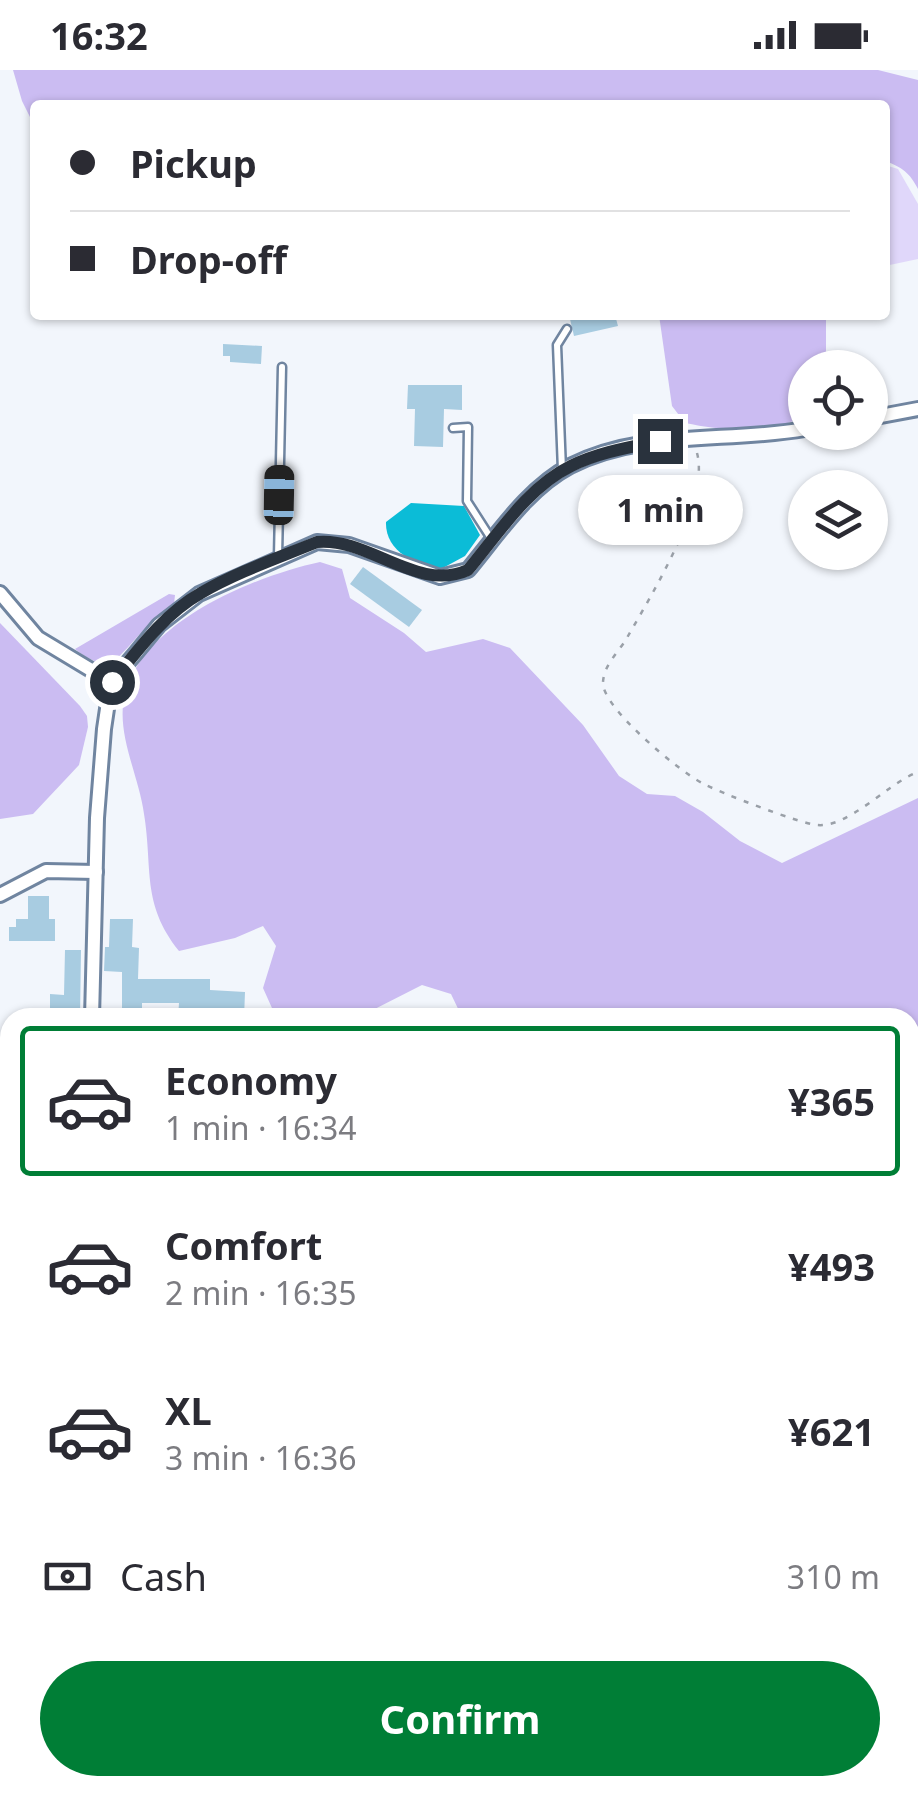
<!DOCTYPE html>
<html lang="en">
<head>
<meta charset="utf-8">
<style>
  :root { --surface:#fff; --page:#f2f2f3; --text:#2b2b33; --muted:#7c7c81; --line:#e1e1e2; --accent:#007e36 }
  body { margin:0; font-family:"Noto Sans",sans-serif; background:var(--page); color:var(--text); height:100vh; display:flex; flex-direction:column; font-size:38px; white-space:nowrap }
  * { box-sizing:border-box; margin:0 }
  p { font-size:32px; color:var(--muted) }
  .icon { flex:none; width:55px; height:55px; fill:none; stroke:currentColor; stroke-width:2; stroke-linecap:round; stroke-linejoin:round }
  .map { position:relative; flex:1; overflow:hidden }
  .drawer { position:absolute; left:0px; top:938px; width:920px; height:788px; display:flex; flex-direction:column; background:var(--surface); border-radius:30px 30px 0 0; box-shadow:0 2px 8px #0004 }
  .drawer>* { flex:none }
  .hud { position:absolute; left:30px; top:30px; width:860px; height:220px; border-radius:10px; box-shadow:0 2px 8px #0004; display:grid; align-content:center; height:220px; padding:0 40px; background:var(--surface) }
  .tools { position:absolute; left:788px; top:280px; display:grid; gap:20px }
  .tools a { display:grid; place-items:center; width:100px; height:100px; border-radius:50%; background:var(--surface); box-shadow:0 2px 8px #0004; font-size:50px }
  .end { position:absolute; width:45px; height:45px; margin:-22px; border:12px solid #29323d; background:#fff; box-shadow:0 0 0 5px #fff }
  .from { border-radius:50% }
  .bubble { position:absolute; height:70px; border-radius:35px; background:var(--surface); box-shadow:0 2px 8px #0004; font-size:32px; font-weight:700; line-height:70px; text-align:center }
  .car { position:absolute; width:30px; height:60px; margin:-30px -15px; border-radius:12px; box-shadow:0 0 8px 2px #0007; background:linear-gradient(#222 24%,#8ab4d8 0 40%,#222 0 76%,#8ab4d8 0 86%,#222 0) }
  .hud b { display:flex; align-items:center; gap:35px; height:95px; font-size:38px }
  .hud b+b { border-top:2px solid var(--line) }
  .hud i { width:25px; height:25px; background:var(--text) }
  ul { padding:18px 0 0; list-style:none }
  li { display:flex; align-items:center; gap:30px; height:150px; margin:0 20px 15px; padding:0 20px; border:5px solid transparent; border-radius:10px }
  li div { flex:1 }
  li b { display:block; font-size:38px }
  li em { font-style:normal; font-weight:700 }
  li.current { border-color:var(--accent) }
  li>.icon { width:90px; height:90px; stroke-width:1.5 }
  .pay { display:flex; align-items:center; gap:25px; height:110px; padding:0 40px; font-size:38px }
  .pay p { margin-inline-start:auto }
  .cta { display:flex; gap:20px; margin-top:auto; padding:20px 40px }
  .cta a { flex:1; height:115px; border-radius:60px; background:var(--accent); color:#fff; font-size:40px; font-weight:700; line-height:115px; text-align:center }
  .status { display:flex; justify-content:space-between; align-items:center; height:70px; padding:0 50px; background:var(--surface); direction:ltr }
  .status svg { height:28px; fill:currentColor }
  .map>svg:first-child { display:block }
  .green { fill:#e0d7fa }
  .forest { fill:#cbbcf2 }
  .water { fill:#0bbcd7 }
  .building { fill:#a8cce1 }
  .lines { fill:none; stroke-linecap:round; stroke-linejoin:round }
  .service-casing { stroke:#7085a0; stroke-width:11 }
  .minor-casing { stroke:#7085a0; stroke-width:18 }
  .tertiary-casing { stroke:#7085a0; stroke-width:20 }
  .path { stroke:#9aa0a8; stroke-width:2.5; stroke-dasharray:5 8; stroke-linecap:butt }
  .service { stroke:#fff; stroke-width:6 }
  .minor { stroke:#fff; stroke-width:12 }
  .tertiary { stroke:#fff; stroke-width:15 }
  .route { stroke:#29323d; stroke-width:12 }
</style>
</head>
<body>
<div class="status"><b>16:32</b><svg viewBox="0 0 49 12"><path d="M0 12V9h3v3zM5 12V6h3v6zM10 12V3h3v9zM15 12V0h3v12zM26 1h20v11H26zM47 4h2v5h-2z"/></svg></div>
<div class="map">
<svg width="918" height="1724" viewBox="0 0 918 1724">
  <rect width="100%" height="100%" fill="#f2f6fc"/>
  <path class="green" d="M885,95l13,4 20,35v55l-33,7z"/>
  <g class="forest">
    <path d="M13,0h865l40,10v109c-8,-16 -16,-22 -33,-28v-56h-850v22l-13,-26z"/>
    <path d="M659,245h167v52l-21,1v48c-38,19 -80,15 -120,7l-13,-17z"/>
    <path d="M320,492l22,7 8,29 54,35 22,19 57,-13 27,9 73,77 36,51 28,18 28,2 28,16 37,29 42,22 136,-65v284l-8,4v-68l-448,-1 -11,-23 -29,-9 -63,32h-83l-13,-29 13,-42 -13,-20 -28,12 -56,13c-38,-48 -26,-82 -35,-137 -5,-39 -29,-81 -19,-120 19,-73 130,-118 195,-132z"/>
    <path d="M169,524l6,1 -1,9c-11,9 -23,18 -32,28 -24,24 -31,46 -67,17z"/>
    <path d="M0,553l80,83 7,10 1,11 -9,38 -46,49 -33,5z"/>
    <path d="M910,1074l8,37v480l-8,-7z"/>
  </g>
  <path class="water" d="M411,433l53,3 16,29 -15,21 -24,13c-26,-4 -56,-18 -55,-47z"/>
  <g class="building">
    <path d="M569,245h46l3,11 -44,10z"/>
    <path d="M223,274l39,2 -1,18 -31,-2v-6h-7z"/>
    <path d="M408,315h54v25l-18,-1 -1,38 -29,-1 1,-37h-8z"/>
    <path d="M363,497l59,43 -13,17 -59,-43z"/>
    <path d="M28,826h21v23h6v22h-46v-14h7v-8h12z"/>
    <path d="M110,849h23l-1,28 7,1 -1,31h72v11l35,2 -1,26h-66l1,-15h-37v11l-20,-1v-41l-18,-1 1,-24h4z"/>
    <path d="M65,880h16l-1,68h-30v-24l14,1z"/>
  </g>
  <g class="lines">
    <g class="service-casing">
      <g id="service">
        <path d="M453,358l15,-1 -1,74 25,39"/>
        <path d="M562,400l-5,-125 10,-16"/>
        <path d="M278,487l4,-190"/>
        <path d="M0,1345l10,-2"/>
      </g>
    </g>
    <g class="minor-casing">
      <g id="minor">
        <path d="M870,348l48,-9"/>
        <path d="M0,523l38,45 73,44"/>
        <path d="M0,825l46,-24 50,1"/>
        <path d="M92,948l5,-200 7,-89 7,-47 24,-28 24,-29 40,-31 118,-52 32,3 91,32 28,-7c30,-36 60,-82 102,-104 74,-37 157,-23 235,-37"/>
        <path d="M101,1715v9"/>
      </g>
    </g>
    <g class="tertiary-casing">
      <g id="tertiary">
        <path d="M0,1576h10"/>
        <path d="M910,1707l8,6"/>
      </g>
    </g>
    <path class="path" d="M697,383c13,47 -45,141 -69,183 -8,15 -24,28 -25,46 -2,25 76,89 99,101 16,9 99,41 115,42 32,3 71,-42 101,-53"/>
    <use href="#service" class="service"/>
    <use href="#minor" class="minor"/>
    <use href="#tertiary" class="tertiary"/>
  </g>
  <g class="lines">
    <path class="route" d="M112,612c26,-32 52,-68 89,-89 36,-21 77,-35 116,-51 52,-5 100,51 151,28 30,-36 60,-83 103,-104 28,-14 60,-19 89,-25"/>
  </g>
</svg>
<div class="tools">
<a><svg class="icon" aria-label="locate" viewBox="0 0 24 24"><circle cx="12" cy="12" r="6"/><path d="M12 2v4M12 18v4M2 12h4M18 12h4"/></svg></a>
<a><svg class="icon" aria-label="layers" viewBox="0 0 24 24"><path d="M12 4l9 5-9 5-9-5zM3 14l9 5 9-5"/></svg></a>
</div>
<i class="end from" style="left:112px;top:612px"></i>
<i class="end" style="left:660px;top:371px"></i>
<div class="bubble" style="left:578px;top:405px;width:165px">1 min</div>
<i class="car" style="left:279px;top:425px;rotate:1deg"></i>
<div class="hud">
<b><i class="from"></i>Pickup</b>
<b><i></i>Drop-off</b>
</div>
<section class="drawer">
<ul>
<li class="current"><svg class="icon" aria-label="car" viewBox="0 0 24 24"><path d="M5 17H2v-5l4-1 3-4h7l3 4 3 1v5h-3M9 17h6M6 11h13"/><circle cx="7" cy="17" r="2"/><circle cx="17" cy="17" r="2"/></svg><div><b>Economy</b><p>1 min · 16:34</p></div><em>¥365</em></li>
<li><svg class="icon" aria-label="car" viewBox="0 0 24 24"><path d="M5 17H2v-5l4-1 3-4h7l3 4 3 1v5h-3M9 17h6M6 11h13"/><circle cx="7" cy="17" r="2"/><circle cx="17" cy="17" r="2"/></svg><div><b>Comfort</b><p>2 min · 16:35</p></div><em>¥493</em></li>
<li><svg class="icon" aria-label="car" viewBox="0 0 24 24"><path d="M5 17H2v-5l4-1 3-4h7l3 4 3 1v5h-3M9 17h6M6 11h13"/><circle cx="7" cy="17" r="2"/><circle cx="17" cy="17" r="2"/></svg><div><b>XL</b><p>3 min · 16:36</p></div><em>¥621</em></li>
</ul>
<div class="pay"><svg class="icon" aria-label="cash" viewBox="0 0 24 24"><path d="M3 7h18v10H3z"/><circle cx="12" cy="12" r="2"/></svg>Cash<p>310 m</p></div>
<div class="cta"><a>Confirm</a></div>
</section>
</div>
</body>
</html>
